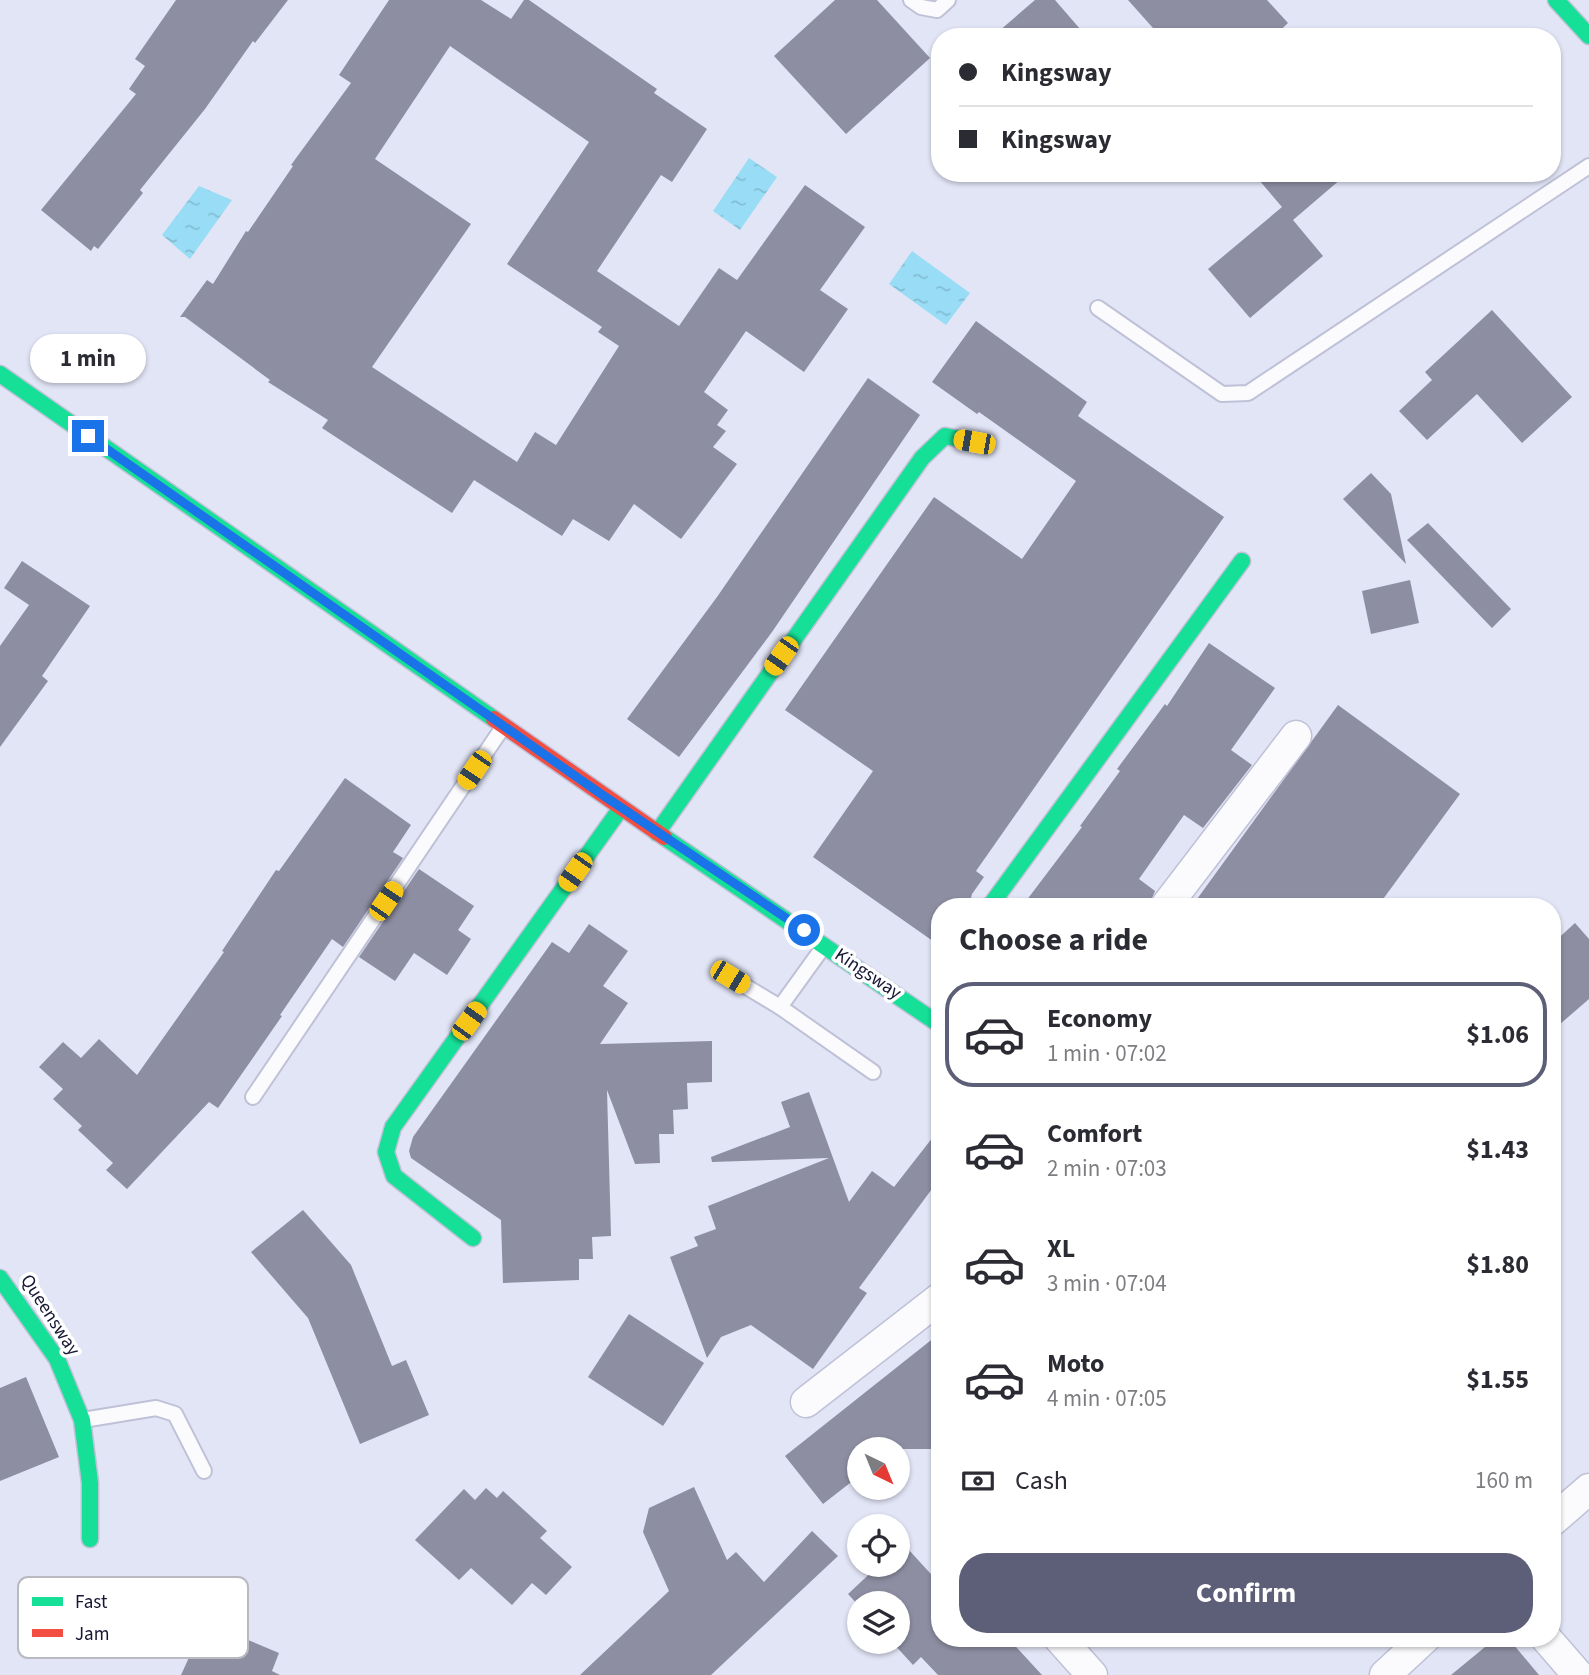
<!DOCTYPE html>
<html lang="en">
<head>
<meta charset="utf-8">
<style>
  :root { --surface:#fff; --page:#f7f7f7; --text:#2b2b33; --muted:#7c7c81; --line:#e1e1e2; --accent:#5d5e77 }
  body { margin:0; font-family:"Source Sans 3",sans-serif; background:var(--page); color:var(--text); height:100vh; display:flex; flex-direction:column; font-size:26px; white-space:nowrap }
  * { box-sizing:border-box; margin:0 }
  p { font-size:23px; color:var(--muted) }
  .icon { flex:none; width:38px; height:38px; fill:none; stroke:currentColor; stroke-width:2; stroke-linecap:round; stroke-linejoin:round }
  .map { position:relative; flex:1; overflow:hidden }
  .drawer { position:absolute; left:931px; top:898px; width:630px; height:749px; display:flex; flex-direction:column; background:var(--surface); border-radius:28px; box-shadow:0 2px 5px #0004 }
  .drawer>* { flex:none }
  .hud { position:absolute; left:931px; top:28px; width:630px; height:154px; border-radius:28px; box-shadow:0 2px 5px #0004; display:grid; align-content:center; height:154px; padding:0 28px; background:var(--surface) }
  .needle { width:46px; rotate:137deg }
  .controls { position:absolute; left:847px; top:1437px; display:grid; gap:14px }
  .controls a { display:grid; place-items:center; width:63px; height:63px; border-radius:50%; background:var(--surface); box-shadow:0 2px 5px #0004; font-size:35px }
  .end { position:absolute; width:32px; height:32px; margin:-16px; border:9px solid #1a73e8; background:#fff; box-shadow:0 0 0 4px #fff }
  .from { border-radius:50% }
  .bubble { position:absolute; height:49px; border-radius:24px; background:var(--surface); box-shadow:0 2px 5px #0004; font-size:23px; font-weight:700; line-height:49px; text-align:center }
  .car { position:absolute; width:21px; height:42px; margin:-21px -10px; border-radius:9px; box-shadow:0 0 5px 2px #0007; background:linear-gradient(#f5c518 24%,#345 0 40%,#f5c518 0 76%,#345 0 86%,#f5c518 0) }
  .hud b { display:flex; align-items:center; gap:24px; height:66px; font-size:26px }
  .hud b+b { border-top:2px solid var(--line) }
  .hud i { width:18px; height:18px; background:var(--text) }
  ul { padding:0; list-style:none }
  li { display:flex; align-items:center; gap:21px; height:105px; margin:0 14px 10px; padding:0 14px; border:4px solid transparent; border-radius:28px }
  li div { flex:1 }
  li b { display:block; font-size:26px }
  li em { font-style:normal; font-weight:700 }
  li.on { border-color:var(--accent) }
  li>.icon { width:63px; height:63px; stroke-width:1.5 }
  h2 { padding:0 28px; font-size:32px; line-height:84px }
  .pay { display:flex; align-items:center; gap:18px; height:77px; padding:0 28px; font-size:26px }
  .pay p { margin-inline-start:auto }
  .button { display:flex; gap:14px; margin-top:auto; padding:14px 28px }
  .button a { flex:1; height:80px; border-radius:28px; background:var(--accent); color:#fff; font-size:28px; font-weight:700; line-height:80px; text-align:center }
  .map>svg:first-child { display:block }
  .water { fill:url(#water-ripples) }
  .building { fill:#8d8ea2; fill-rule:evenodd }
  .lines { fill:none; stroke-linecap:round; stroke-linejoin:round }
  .lane-casing { stroke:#bfc1d7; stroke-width:18 }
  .street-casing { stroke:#bfc1d7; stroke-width:33 }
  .fast-casing { stroke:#bfc1d7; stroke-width:19 }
  .jam-casing { stroke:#bfc1d7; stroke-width:19 }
  .lane { stroke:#fbfbfe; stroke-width:14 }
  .street { stroke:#fbfbfe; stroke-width:30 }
  .fast { stroke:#16e098; stroke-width:16 }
  .jam { stroke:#f24e42; stroke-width:16 }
  .route { stroke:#1a73e8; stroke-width:9 }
  .labels { text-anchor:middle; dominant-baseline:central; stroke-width:7; stroke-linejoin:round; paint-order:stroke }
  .street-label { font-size:19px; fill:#151632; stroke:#fff }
  .key { fill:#fff; stroke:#b9b9c2; stroke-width:2 }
  .key-label { font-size:19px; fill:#151632 }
</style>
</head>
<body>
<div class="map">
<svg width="1589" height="1675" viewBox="0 0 1589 1675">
  <defs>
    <pattern id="water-ripples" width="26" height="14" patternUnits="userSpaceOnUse" patternTransform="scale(1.75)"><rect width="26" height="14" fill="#98ddf5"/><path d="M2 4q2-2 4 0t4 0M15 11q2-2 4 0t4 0" fill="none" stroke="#82bdd2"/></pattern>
  </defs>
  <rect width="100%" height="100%" fill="#e2e5f6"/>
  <g class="water">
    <path d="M749,158l28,19 -37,53 -27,-19z"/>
    <path d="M199,186l33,14 -42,59 -28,-24z"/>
    <path d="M912,251l58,42 -24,32 -57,-41z"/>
  </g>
  <g class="building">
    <path d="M176,0h112l-33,43 -2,-2 -48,68 -65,81 3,3 -45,56 -4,-3 -3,5 -50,-41 95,-116 -7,-5 16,-23 -10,-7z"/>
    <path d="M389,0h92l30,19 13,-19h5l128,89 -3,4 53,36 -35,53 -11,-7 -64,96 82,55 40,-58 18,12 68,-95 60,42 -45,63 28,19 -44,63 -58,-41 -42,61 24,18 -11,15 9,6 -13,16 24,17 -56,75 -47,-35 -25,37 -36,-22 -11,17 -88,-56 -22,33 -130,-85 6,-8 -60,-38 2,-2 -85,-63h-5l27,-37 6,4 33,-53 2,1 45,-66 -2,-1 60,-82 -12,-8zM450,46l139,96 -82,122 95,63 -4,5 21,14 -63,99 -21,-13 -18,30 -145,-95 99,-143 -96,-65z"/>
    <path d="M835,0h42l53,58 -84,76 -72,-78z"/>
    <path d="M1035,0h20l32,37h-95z"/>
    <path d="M1128,0h139l21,23 -15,14h-112z"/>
    <path d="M1253,173h95l-55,47 30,36 -73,62 -42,-49 74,-62z"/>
    <path d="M1492,310l80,87 -50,46 -45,-49 -50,46 -28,-29 33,-31 -7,-8z"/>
    <path d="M976,321l111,81 -9,14 146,101 -248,354 8,6 -12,17 -3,12h-29v40l-127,-89 60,-86 -88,-61 149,-213 88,62 54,-78 -97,-69 -2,2 -45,-32z"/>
    <path d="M868,378l52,37 -148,217 -93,125 -52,-38 90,-122z"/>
    <path d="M1371,473l20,21 15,70 -63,-65z"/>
    <path d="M1428,523l83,86 -19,19 -85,-88z"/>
    <path d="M22,561l68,45 -48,70 6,5 -48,66v-101l29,-41 -25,-17z"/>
    <path d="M1410,580l9,43 -48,11 -9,-43z"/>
    <path d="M1209,643l66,45 -44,62 21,15 -49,63 -19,-13 -45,64 16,12 -6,15h-132l3,-4 3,3 59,-78 -2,-1 40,-55 -3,-2 48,-65 2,2z"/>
    <path d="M1338,705l122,89 -82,112h-186z"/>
    <path d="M345,778l66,47 -18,27 10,6 -60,89 -11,-8 -52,76 2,1 -64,92 -9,-6 -82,87 -21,-19 7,-7 -35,-33 4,-4 -29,-27 10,-10 -24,-22 24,-25 18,16 18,-19 38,36 87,-123 -2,-1 54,-81 3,1z"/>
    <path d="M419,869l55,37 -16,24 13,9 -24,36 -33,-22 -19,28 -36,-24z"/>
    <path d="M1575,923l14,16v60l-37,32v-87z"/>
    <path d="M589,924l39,27 -25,35 25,17 -28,41 112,-3v41l-25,1 1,26 -15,1 1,24h-15l1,29 -25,1 -28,-74 4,146 -19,1 1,22h-14v21l-76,3 -2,-63 -90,-62 -2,-7 4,-14 139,-195 17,11z"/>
    <path d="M809,1092l40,110 23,-31 22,16 46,-59v50l-81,110 8,5 -54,76 -62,-44 -30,12 -14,21 -37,-101 28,-11 -4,-9 22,-8 -8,-23 121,-48 -117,4 -1,-5 79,-30 -9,-25z"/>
    <path d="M303,1210l48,55 41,101 14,-6 23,55 -69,29 -52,-126 -57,-66z"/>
    <path d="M629,1314l75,49 -41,63 -75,-49z"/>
    <path d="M940,1333v116h-81v27l-36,28 -38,-48z"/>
    <path d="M26,1377l33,80 -59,24v-93z"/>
    <path d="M694,1487l33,73 9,-8 28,30 48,-51 26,25 -127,119h-131l89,-84 -26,-59 6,-24z"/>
    <path d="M486,1488l11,10 6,-7 44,40 -7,7 32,29 -26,28 -14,-12 -20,22 -41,-37 -12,12 -44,-40 49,-51 11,11z"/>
    <path d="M898,1538l42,46v54h68l34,37h-104l-17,-18 -8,8 -21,-23h6v-39h-39v3l-11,-12 32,-30h18z"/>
    <path d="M236,1635l43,18 -7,18 8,4h-99l16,-35 31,13z"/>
    <path d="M1496,1638h12l31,37h-88z"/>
  </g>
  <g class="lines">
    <g class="lane-casing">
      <g id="lane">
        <path d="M911,0l10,7 16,3 11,-10"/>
        <path d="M1098,308l124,86 26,-1 341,-227"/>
        <path d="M730,977l50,30 44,-61"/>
        <path d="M780,1007l93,65"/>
        <path d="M253,1097l250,-370"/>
        <path d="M83,1420l73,-12 19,6 29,57"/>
      </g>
    </g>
    <g class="street-casing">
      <g id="street">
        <path d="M1166,906l130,-170"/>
        <path d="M806,1402l134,-104"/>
        <path d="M1552,1521l37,-32"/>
        <path d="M1059,1638l33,37"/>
        <path d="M1546,1638l32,37"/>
        <path d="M1385,1675l40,-37"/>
      </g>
    </g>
    <g class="fast-casing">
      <g id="fast">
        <path d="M1556,0l33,36"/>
        <path d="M0,374l494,345"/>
        <path d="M657,833l265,-375 23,-22 29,6"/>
        <path d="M664,837l276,188"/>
        <path d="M990,906l252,-345"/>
        <path d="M473,1238l-79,-62 -8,-24 7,-25 228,-319"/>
        <path d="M0,1278l57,81 25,61 8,63v56"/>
      </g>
    </g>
    <g class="jam-casing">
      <path id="jam" d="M494,719l170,118"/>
    </g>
    <use href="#lane" class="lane"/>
    <use href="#street" class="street"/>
    <use href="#fast" class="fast"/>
    <use href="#jam" class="jam"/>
  </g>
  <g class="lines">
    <path class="route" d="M88,436l513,358 203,136"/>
  </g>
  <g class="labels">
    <g class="street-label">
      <text transform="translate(868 974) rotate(34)">Kingsway</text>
      <text transform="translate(50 1315) rotate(57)">Queensway</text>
    </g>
  </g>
  <rect x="18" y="1577" width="230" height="81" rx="10" class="key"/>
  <rect x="32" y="1597" width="31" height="9" fill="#16e098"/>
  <rect x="32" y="1629" width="31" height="8" fill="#f24e42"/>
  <g class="key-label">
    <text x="75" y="1608">Fast</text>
    <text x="75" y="1640">Jam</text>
  </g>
</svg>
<div class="controls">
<a><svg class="needle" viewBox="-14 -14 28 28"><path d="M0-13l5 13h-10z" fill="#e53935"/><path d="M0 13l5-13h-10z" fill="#7c7c81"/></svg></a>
<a><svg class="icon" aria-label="locate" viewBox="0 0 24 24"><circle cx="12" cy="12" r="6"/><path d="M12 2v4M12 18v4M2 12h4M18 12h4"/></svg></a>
<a><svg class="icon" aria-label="layers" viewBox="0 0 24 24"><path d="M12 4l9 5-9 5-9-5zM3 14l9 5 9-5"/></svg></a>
</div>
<i class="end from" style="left:804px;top:930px"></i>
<i class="end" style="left:88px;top:436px"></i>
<div class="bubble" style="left:30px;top:334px;width:116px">1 min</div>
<i class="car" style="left:974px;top:442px;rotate:280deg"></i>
<i class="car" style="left:781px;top:656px;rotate:215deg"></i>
<i class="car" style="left:474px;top:770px;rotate:214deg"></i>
<i class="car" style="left:575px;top:872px;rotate:215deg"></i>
<i class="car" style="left:386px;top:901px;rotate:34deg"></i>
<i class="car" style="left:730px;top:977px;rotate:121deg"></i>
<i class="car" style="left:469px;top:1021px;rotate:36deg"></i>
<div class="hud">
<b><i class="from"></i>Kingsway</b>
<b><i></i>Kingsway</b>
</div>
<section class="drawer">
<h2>Choose a ride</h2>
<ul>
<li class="on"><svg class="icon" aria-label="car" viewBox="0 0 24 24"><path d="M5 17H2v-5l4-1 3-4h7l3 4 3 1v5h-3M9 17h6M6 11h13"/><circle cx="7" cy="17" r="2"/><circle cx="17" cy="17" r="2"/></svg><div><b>Economy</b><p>1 min · 07:02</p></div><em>$1.06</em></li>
<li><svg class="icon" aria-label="car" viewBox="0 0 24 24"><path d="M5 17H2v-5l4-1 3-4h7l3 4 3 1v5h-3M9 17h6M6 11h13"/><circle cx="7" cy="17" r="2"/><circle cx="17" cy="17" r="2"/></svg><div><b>Comfort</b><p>2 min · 07:03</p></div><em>$1.43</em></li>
<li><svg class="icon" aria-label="car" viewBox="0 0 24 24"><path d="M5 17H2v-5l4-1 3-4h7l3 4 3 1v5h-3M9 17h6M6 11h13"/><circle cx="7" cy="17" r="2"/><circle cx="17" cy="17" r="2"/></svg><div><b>XL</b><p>3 min · 07:04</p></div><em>$1.80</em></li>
<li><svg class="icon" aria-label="car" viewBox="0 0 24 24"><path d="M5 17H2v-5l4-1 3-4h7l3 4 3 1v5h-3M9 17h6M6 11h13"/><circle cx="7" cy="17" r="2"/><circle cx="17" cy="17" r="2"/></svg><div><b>Moto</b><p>4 min · 07:05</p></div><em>$1.55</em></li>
</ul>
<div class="pay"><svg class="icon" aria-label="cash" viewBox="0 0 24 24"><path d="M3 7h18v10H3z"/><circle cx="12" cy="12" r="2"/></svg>Cash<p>160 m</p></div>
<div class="button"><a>Confirm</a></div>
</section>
</div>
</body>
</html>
